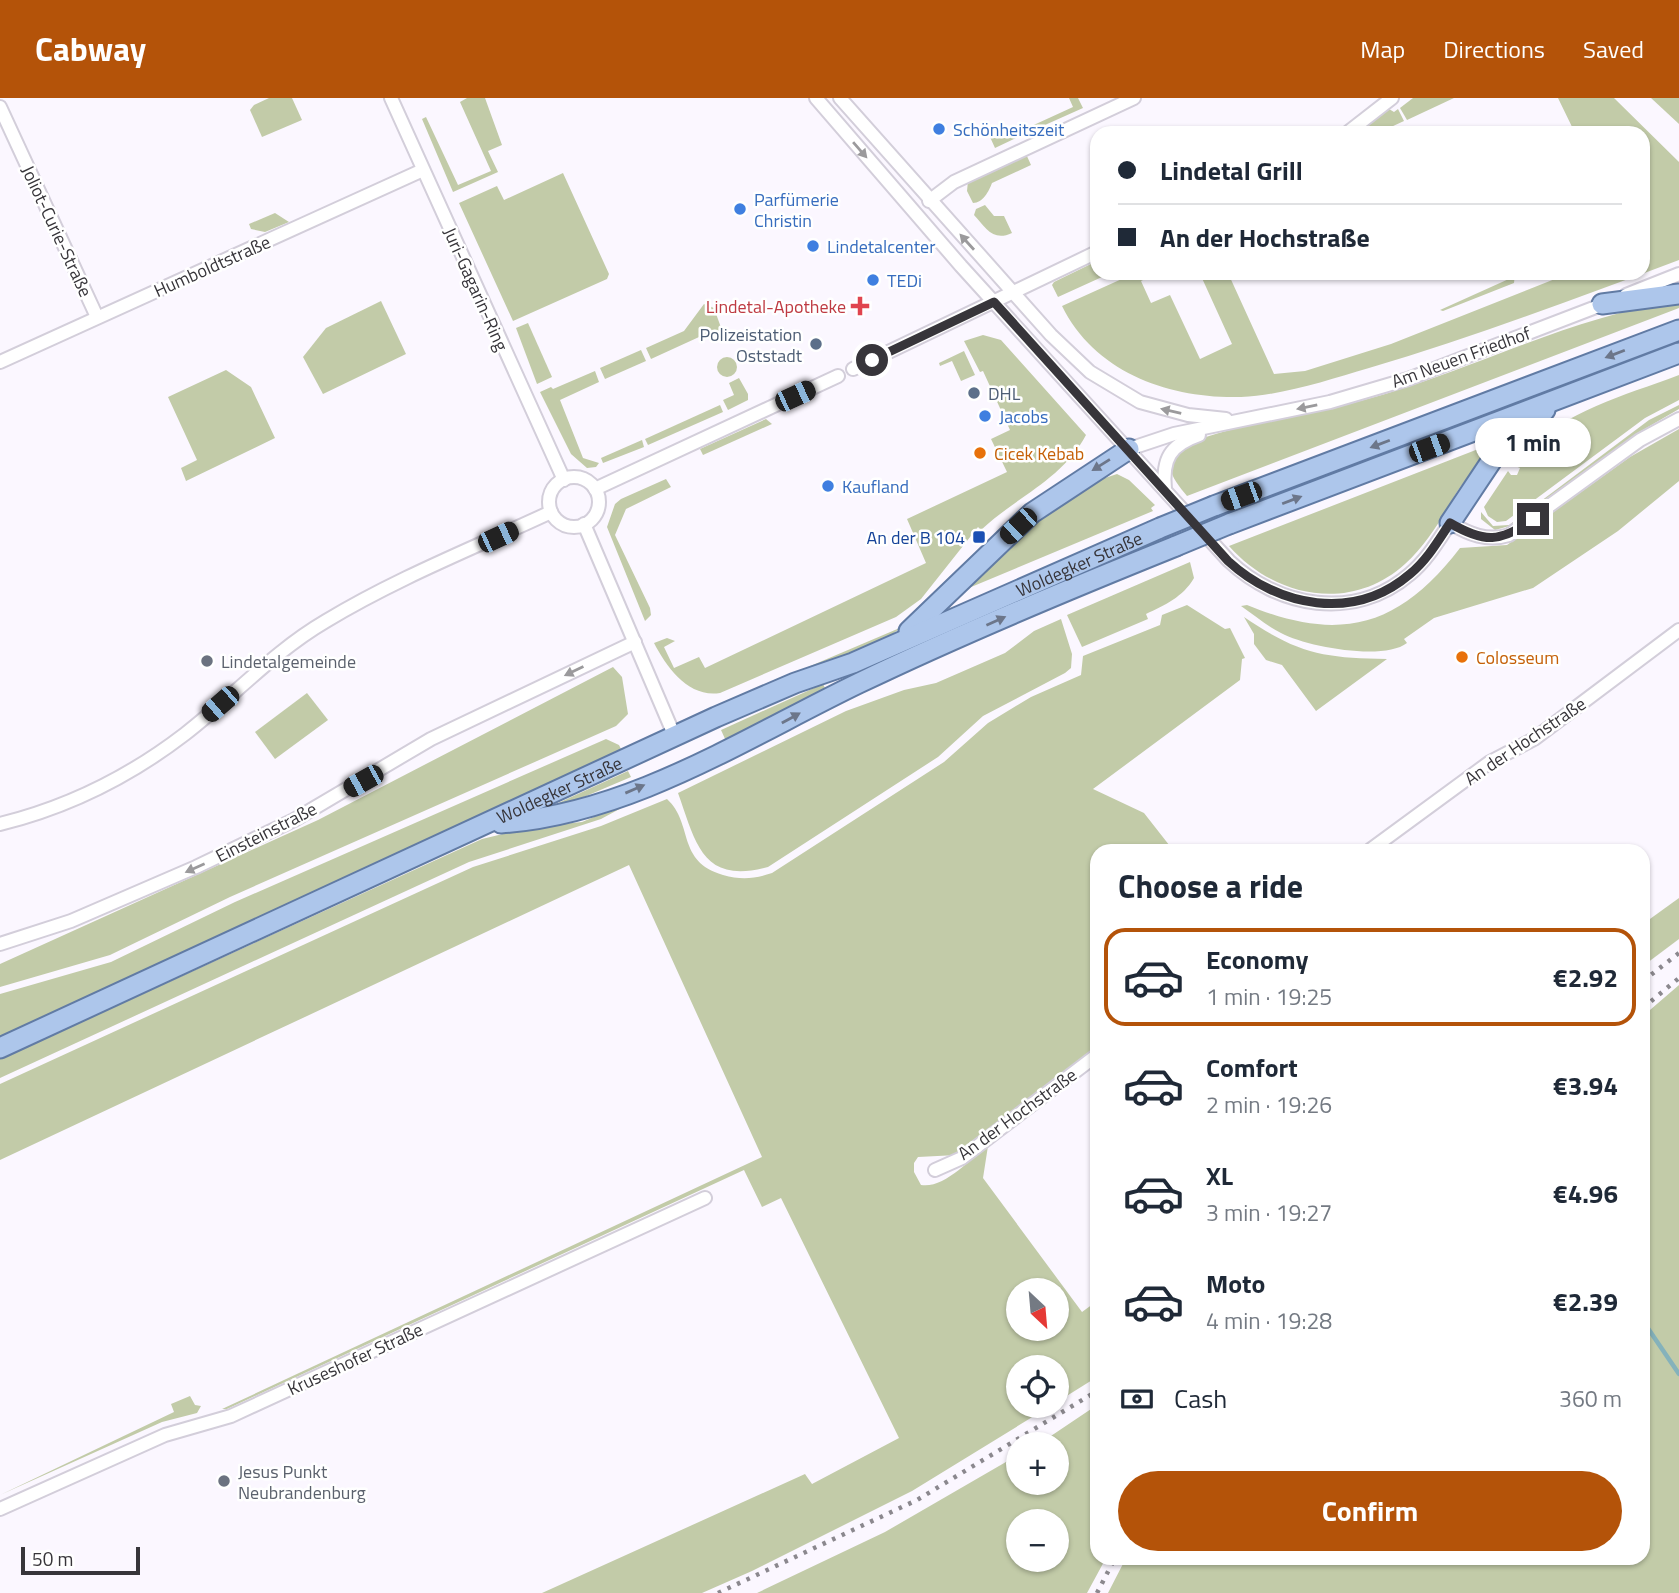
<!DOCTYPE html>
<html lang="en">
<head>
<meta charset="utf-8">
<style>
  :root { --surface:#fff; --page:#f2f2f3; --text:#1f2937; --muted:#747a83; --line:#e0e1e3; --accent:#b45309 }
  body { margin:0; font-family:"Titillium Web",sans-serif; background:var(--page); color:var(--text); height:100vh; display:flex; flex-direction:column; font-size:26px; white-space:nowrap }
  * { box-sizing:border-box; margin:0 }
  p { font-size:23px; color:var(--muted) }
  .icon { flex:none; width:38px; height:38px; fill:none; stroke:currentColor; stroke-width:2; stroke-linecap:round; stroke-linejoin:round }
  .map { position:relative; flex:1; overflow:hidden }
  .sheet { position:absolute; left:1090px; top:746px; width:560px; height:721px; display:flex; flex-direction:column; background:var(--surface); border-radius:21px; box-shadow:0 2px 5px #0004 }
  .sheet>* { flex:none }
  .hud { position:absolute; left:1090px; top:28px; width:560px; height:154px; border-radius:21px; box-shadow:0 2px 5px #0004; display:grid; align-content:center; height:154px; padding:0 28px; background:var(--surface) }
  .needle { width:46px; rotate:154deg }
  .fabs { position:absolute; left:1006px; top:1180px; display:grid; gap:14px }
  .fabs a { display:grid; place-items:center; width:63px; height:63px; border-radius:50%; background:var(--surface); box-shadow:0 2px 5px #0004; font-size:35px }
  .scale { position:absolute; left:21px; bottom:18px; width:119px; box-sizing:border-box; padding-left:7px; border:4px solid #37353a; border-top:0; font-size:19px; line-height:24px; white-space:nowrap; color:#37353a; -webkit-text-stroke:5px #fff; paint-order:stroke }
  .end { position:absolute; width:32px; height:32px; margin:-16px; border:9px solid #37353a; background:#fff; box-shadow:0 0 0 4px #fff }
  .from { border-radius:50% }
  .bubble { position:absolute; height:49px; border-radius:24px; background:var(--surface); box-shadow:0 2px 5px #0004; font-size:23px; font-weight:700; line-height:49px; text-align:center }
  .car { position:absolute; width:21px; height:42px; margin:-21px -10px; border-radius:9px; box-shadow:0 0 5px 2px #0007; background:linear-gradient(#222 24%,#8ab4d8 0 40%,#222 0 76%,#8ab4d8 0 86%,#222 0) }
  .hud b { display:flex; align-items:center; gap:24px; height:66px; font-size:26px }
  .hud b+b { border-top:2px solid var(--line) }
  .hud i { width:18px; height:18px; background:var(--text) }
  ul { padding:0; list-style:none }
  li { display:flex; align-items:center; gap:21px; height:98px; margin:0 14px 10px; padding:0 14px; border:4px solid transparent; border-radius:21px }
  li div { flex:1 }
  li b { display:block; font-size:26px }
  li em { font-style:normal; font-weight:700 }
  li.current { border-color:var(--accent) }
  li>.icon { width:63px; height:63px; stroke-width:1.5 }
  h2 { padding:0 28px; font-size:32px; line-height:84px }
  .pay { display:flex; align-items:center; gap:18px; height:77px; padding:0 28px; font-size:26px }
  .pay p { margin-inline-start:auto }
  .primary-button { display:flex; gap:14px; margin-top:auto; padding:14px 28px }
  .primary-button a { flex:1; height:80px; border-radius:42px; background:var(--accent); color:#fff; font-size:28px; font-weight:700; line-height:80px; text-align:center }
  header { display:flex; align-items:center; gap:42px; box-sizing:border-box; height:98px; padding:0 35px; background:var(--accent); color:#fff }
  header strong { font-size:33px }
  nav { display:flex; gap:38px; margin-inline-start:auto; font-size:24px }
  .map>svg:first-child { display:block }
  .green { fill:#c2cba8; fill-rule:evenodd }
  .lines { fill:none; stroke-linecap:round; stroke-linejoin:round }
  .stream { stroke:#85b2bb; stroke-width:4.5 }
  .street-casing { stroke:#d3ceda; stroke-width:16 }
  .primary-casing { stroke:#617ba4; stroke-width:23 }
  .street { stroke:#fff; stroke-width:12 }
  .primary { stroke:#adc6eb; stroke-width:19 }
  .rail { stroke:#8b888e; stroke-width:4.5; stroke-dasharray:3.5 7; stroke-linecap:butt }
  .primary-bridge-casing { stroke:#617ba4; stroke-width:23; stroke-linecap:butt }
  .primary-bridge { stroke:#adc6eb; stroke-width:19 }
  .oneway { fill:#9b9a9c }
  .oneway2 { fill:#6c768a }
  .route { stroke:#37353a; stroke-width:9 }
  .shop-dot { fill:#3f7fe0; stroke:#fff; stroke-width:2.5 }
  .health-dot { fill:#e0444e; stroke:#fff; stroke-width:2.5 }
  .service-dot { fill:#5c6f8a; stroke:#fff; stroke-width:2.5 }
  .food-dot { fill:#e8710a; stroke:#fff; stroke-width:2.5 }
  .transit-dot { fill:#1a4fb4; stroke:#fff; stroke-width:2.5 }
  .worship-dot { fill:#6b7280; stroke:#fff; stroke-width:2.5 }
  .labels { text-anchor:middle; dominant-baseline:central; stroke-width:5; stroke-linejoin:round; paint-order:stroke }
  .shop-label { font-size:18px; fill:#366cbe; stroke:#fff; text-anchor:start }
  .street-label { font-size:18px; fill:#37353a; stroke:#fff }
  .health-label { font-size:18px; fill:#be3a42; stroke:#fff; text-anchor:end }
  .service-label { font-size:18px; fill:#4e5e75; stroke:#fff; text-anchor:end }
  .food-label { font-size:18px; fill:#c56008; stroke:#fff; text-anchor:start }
  .transit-label { font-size:18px; fill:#164399; stroke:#fff; text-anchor:end }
  .worship-label { font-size:18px; fill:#5b616d; stroke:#fff; text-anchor:start }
</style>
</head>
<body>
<header>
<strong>Cabway</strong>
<nav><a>Map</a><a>Directions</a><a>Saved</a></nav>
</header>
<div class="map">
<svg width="1679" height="1495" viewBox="0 0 1679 1495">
  <rect width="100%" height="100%" fill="#fbf7ff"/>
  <g class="green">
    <path d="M269,0h23l10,22 -40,17 -12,-27 4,-5z"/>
    <path d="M467,0h18l17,47 -14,6 10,21 -45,20 -31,-73 4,-2 32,68 33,-14 -31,-69z"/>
    <path d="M1069,0h9l5,10 -56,25 -2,-4 48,-22z"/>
    <path d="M1413,0h41l-47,22 -7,-12z"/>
    <path d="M1558,0h56l65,64v98c-102,38 -205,77 -310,108 -41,12 -85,27 -128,29 -71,2 -146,-24 -179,-91l73,-33h22l-16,8 10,22 19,-8 30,64 32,-15 -31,-68 5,-3h22l46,101 31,-3 86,-27 179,-71h73v-140h-68z"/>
    <path d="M1651,0h28v26z"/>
    <path d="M1389,11l5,3 4,-3 6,12 -26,12h-22z"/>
    <path d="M987,24l5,10 15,-6 5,2 4,10 -21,10 -10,-22z"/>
    <path d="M1026,56l5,11 -39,18c-3,8 -9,20 -19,20l-6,-12 1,-10z"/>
    <path d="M563,75l46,101 -2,5 -94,42 -54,-118 38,-17 7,14z"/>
    <path d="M985,107l9,11h10l8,17c-19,9 -26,-5 -38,-18l2,-6z"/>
    <path d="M275,115l14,9 -24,10 -14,-3 -2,-5z"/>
    <path d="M1095,164l2,11 5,4 -44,20 -6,-12 2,-3z"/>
    <path d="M1509,175h6l-1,10 -71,28 -3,-1 71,-32z"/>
    <path d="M381,203l25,53 -83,40 -20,-37 23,-29z"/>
    <path d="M1679,203v7l-492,188c-9,-11 -24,-27 -12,-42 22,-23 95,-31 127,-39 36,-8 73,-17 108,-29 92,-30 172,-71 269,-85z"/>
    <path d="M704,206l10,4 10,28 -9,5 -5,-9 -59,27 -5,-11 38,-17z"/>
    <path d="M528,225l24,54 -15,7 -21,-56z"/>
    <path d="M983,237l18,5 85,95c-23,44 -70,62 -105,95l-3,-3 -57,72 -25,18 -176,76c-31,5 -53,-25 -66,-50l13,-5 8,3 -11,6 10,21 25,-11 6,11 221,-105 -19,-44 100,-47 -16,-33 19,-9 -27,-59 -3,1 -16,-31z"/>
    <path d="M641,252l5,11 -41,18 -5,-11z"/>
    <path d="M964,253l11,24 -14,6 -9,-20 -12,5 -1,-3z"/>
    <circle cx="727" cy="269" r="10"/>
    <path d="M226,272l25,17 24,51 -89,43 -5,-13 16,-8 -29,-63z"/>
    <path d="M595,273l4,11 -39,18 23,58 16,5 -3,4 -9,1 -16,-14 -31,-62 11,-5 2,2z"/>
    <path d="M1679,277v25l-34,18 -139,103 -9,1 -9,-6 -4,-9 24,-36 3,4h6l3,-7 -7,-3c43,-52 105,-67 166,-90z"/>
    <path d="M739,280l9,16v6l-20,10 -5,-10 11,-5 -5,-12z"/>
    <path d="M720,307l3,7 -75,33 -3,-6z"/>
    <path d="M1679,307v4l-43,25 -123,91 -18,5 -14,-11v-7l12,14 16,-1 140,-105z"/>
    <path d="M766,321l6,5 -69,31 -3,-6z"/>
    <path d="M1679,331v52l-61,50 -85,57 -99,30 -30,21 3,4c-23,18 -100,4 -126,-10 -14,-7 -27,-18 -40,-27l6,-1c92,38 152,23 213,-57l47,-3 123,-88z"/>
    <path d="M642,342l2,7 -41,16 -2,-5z"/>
    <path d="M1486,348c-3,16 -22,34 -31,49 -14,25 -29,50 -50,69 -54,49 -130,34 -176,-18z"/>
    <path d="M1102,376l3,4 12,-4 12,6 26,25 -4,3 2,3 -189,79 70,-69z"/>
    <path d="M666,381l5,8 -45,22 -11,26 35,73 1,7 -6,6 -38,-94 8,-23 6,-5z"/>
    <path d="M1190,464l4,16c-11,19 -29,27 -48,36l2,5 -66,28 -15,-32z"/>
    <path d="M1187,507l38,24 5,-1 15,30 -3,1 -2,21 -147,109 51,24 29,37h-76v199l-140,106 -39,2 -4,6v9l7,13c23,4 49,-26 67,-39l-5,32 99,134 15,-11v76l-40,25v-35h-39v38h34l-140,86 -160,80 -50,22h-160l263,-119 7,10 87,-46 -118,-240 -19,9 -18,-37 -517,239h-5l540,-252 -133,-292 -629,295v-76l473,-217 128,-41 66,-27c27,25 9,62 56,76 18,5 31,4 49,-2l172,-111 44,-39 43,-26 50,-22 2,-19 77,-31 2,-10zM1018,1192h39v38h-39z"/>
    <path d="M1244,519c54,37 80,41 143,42l-71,52 -34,-46 -16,-5 -12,-16v-10z"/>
    <path d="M1061,521l11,35 -1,14 -6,5 -82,43 -45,41 -170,110c-66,18 -72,-24 -90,-74l168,-82 58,-21 32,-7 69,-30 29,-22z"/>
    <path d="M902,529c-27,21 -62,33 -94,40z"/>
    <path d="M613,569l9,10 6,37 -12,12 -386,171 -120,58 -110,32v-23l318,-144z"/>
    <path d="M823,586l3,6 -100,51 -5,-11z"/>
    <path d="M307,595l21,27 -53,39 -20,-27z"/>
    <path d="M606,641l13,6 5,10 -624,285v-46l111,-32 124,-60z"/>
    <path d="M628,673l3,6 -73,31 -2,-4z"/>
    <path d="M640,700l-39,21 -132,43 -469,216v-19l482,-220 50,-12 50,-5z"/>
    <path d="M1679,800v41l-36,27v-42z"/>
    <path d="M1679,887v608h-571l18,-35h517v-542z"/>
    <path d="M190,1298l5,9 6,1 -4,7 -35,9 -162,73 174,-83 -3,-8z"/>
    <path d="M1097,1307v153h9l-19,35h-330l128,-61 133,-77v27h39v-38h-18zM1018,1423h39v38h-39z"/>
  </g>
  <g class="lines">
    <path class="stream" d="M1643,1223l36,53"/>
    <g class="street-casing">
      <g id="street">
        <path d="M391,0l173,382"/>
        <path d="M816,0l145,168 268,295c49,46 125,61 181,13 17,-14 28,-33 40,-51 19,11 37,19 59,12l131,-95 39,-21"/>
        <path d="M840,0l211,237 39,37 50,30 48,13 38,4"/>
        <path d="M0,9l97,210"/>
        <path d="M1347,35l45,-35"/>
        <path d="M929,103l25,-19 180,-84"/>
        <path d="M1626,197l53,-21"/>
        <path d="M0,264l423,-192"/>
        <path d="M853,271l244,-117"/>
        <path d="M1129,351l45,-15 156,-32 78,-23 201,-77"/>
        <circle cx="574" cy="404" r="25"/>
        <path d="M595,391l243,-113"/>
        <path d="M1165,391c-3,-30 5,-44 34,-54"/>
        <path d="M584,426l91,213"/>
        <path d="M0,726c69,-17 129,-47 185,-90 48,-37 88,-82 141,-113 71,-43 150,-74 225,-109"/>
        <path d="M1370,752l120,-88 44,-23 145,-109"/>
        <path d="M0,846l71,-23 125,-54 98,-47 137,-81 204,-97"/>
        <path d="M935,1072l27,-12 135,-103"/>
        <path d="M0,1411l165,-74 66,-19 474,-218"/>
      </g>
    </g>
    <g class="primary-casing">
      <g id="primary">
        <path d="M1602,206l77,-10"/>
        <path d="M1214,408l465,-176"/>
        <path d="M1450,425l48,-72 47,-41"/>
        <path d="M1229,426l450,-171"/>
        <path d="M909,533l123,-118 97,-64"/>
        <path d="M501,725c129,-9 244,-85 358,-140 104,-50 210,-94 317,-137"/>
        <path id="s1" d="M0,950l716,-331 79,-34 58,-20 307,-135"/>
      </g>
    </g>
    <use href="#street" class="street"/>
    <use href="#primary" class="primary"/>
    <g class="rail">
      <path d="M1643,883l36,-28"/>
      <path d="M1643,910l36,-30"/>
      <path d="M718,1495l199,-93 180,-109"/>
      <path d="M1097,1495l18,-35"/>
    </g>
    <g class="primary-bridge-casing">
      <g id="primary-bridge">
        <path d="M1160,430l54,-22"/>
        <path d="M1176,448l53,-22"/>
      </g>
    </g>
    <use href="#primary-bridge" class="primary-bridge"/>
  </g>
  <defs><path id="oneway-solid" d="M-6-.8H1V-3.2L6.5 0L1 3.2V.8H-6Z" transform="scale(1.75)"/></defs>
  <g class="oneway">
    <use href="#oneway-solid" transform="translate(860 52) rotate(49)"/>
    <use href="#oneway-solid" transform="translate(967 144) rotate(-132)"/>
    <use href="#oneway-solid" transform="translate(1307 309) rotate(168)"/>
    <use href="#oneway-solid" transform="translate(1171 313) rotate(-167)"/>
    <use href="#oneway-solid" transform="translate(574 573) rotate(154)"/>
    <use href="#oneway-solid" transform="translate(195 770) rotate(156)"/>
  </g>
  <g class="oneway2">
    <use href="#oneway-solid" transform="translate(1615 256) rotate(159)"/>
    <use href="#oneway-solid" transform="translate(1380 346) rotate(159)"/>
    <use href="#oneway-solid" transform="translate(1101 367) rotate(148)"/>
    <use href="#oneway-solid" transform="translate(1292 402) rotate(-21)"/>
    <use href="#oneway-solid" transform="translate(996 523) rotate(-24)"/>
    <use href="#oneway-solid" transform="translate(791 620) rotate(-29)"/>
    <use href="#oneway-solid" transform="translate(635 691) rotate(-23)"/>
  </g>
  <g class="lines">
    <path class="route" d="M872,262l122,-58 234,259c50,46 126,61 182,13 17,-14 28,-33 40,-51 34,20 51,20 83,-4"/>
  </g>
  <g class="shop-dot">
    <circle cx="939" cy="31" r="7"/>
    <circle cx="740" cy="111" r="7"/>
    <circle cx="813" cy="148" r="7"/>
    <circle cx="873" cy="182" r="7"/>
    <circle cx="985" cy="318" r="7"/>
    <circle cx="828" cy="388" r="7"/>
  </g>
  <path class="health-dot" d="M856.5 197.5h7v7h7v7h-7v7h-7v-7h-7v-7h7z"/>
  <g class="service-dot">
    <circle cx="816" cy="246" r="7"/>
    <circle cx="974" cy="295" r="7"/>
  </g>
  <g class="food-dot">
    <circle cx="980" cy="355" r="7"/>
    <circle cx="1462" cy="559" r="7"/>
  </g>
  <rect class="transit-dot" x="972" y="432" width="14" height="14" rx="3.5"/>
  <g class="worship-dot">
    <circle cx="207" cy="563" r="7"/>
    <circle cx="224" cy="1383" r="7"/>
  </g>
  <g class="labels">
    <g class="shop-label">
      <text x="953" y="31">Schönheitszeit</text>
      <text x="754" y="101">Parfümerie<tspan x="754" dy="21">Christin</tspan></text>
      <text x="827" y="148">Lindetalcenter</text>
      <text x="887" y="182">TEDi</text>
      <text x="999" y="318">Jacobs</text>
      <text x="842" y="388">Kaufland</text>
    </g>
    <g class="street-label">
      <text transform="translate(57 133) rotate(65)">Joliot-Curie-Straße</text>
      <text transform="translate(212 168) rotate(-24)">Humboldtstraße</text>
      <text transform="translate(476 191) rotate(66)">Juri-Gagarin-Ring</text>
      <text transform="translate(1461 259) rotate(-20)">Am Neuen Friedhof</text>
      <text stroke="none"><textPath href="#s1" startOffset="1183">Woldegker Straße</textPath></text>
      <text transform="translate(1525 643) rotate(-34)">An der Hochstraße</text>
      <text stroke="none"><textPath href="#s1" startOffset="616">Woldegker Straße</textPath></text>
      <text transform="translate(266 734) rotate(-27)">Einsteinstraße</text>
      <text transform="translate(1017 1016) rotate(-36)">An der Hochstraße</text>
      <text transform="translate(355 1261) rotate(-25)">Kruseshofer Straße</text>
    </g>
    <g class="health-label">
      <text x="846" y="208">Lindetal-Apotheke</text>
    </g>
    <g class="service-label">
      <text x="802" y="236">Polizeistation<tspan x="802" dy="21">Oststadt</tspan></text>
      <text x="988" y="295" text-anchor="start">DHL</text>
    </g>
    <g class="food-label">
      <text x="994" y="355">Cicek Kebab</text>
      <text x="1476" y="559">Colosseum</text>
    </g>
    <g class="transit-label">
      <text x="965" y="439">An der B 104</text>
    </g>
    <g class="worship-label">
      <text x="221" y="563">Lindetalgemeinde</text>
      <text x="238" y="1373">Jesus Punkt<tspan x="238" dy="21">Neubrandenburg</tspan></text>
    </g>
  </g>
</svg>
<div class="fabs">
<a><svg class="needle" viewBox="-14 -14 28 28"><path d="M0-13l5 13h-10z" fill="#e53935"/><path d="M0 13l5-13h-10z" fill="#747a83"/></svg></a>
<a><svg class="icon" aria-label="locate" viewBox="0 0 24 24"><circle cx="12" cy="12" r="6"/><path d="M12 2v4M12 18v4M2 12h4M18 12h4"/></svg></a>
<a>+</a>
<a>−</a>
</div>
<div class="scale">50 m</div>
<i class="end from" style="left:872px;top:262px"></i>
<i class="end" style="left:1533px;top:421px"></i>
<div class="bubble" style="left:1475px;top:320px;width:116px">1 min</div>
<i class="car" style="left:795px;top:298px;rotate:65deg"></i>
<i class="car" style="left:1429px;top:350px;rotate:70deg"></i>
<i class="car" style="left:1241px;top:398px;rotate:250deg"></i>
<i class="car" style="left:1018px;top:428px;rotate:227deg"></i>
<i class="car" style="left:498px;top:439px;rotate:65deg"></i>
<i class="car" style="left:220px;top:606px;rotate:229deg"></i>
<i class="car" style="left:363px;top:683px;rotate:241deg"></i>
<div class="hud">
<b><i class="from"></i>Lindetal Grill</b>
<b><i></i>An der Hochstraße</b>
</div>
<section class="sheet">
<h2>Choose a ride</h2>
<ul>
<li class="current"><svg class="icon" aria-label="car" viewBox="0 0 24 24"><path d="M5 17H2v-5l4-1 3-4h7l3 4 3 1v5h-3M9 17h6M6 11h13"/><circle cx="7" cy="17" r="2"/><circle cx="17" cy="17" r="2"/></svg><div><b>Economy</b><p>1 min · 19:25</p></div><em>€2.92</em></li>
<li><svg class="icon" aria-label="car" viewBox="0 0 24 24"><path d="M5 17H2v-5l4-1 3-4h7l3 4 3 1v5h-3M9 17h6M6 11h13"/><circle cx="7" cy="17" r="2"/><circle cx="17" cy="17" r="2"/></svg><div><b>Comfort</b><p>2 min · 19:26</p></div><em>€3.94</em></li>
<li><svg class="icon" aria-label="car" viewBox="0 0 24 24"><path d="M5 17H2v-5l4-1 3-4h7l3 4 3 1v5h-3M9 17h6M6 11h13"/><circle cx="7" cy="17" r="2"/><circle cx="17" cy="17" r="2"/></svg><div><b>XL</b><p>3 min · 19:27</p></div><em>€4.96</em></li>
<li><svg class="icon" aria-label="car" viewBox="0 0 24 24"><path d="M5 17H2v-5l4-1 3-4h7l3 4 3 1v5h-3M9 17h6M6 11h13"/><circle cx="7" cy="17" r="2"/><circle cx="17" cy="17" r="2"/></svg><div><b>Moto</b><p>4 min · 19:28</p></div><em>€2.39</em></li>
</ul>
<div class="pay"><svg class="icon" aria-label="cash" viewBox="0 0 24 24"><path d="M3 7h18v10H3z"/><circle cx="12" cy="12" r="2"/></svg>Cash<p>360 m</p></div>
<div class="primary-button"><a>Confirm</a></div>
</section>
</div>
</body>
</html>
